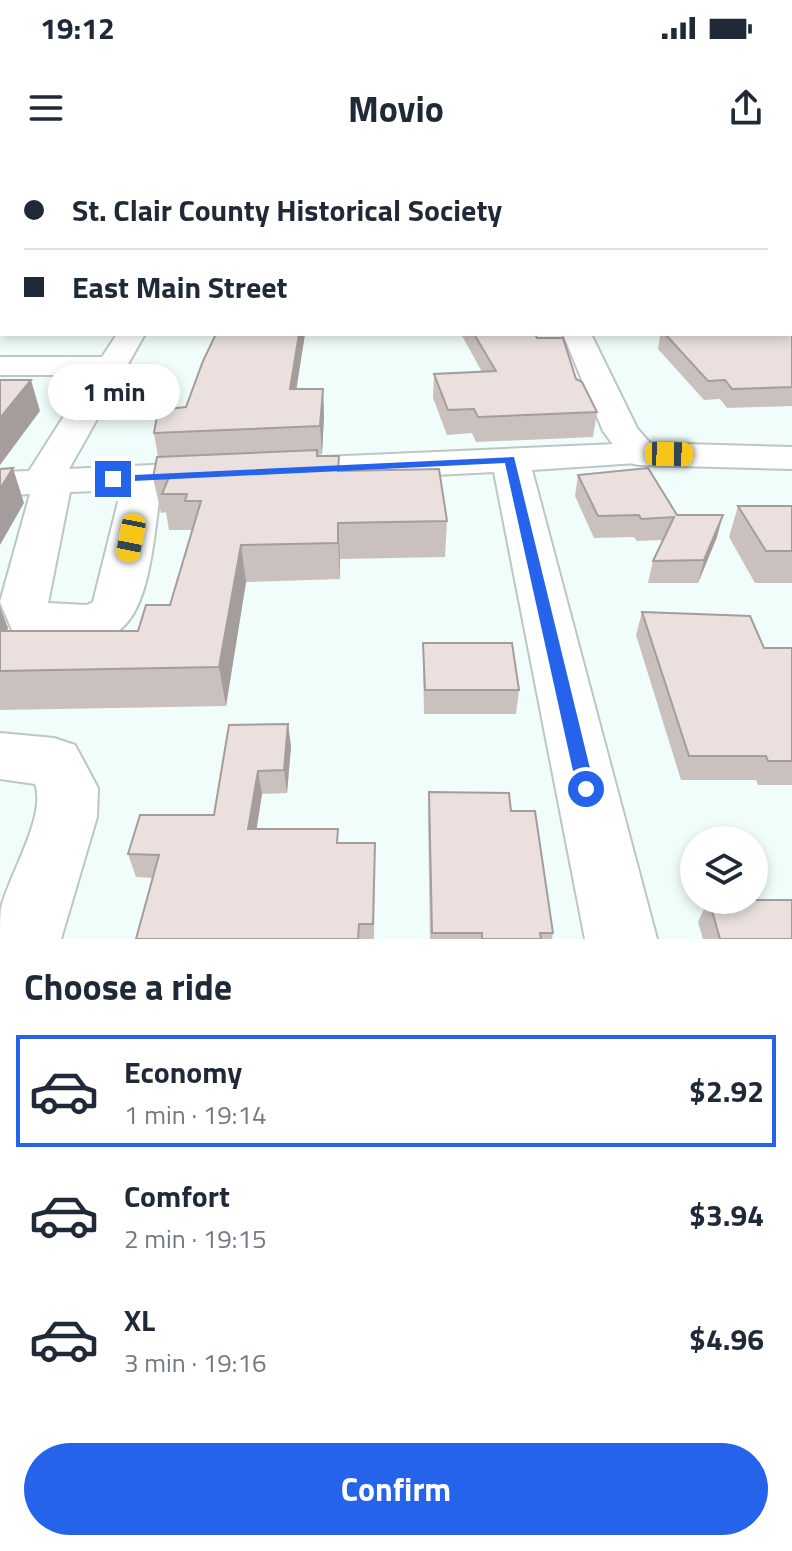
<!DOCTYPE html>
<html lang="en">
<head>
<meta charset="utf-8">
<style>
  :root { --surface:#fff; --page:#f2f2f3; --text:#1f2937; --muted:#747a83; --line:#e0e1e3; --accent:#2563eb }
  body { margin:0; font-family:"Titillium Web",sans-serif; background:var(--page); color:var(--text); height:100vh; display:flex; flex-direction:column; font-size:30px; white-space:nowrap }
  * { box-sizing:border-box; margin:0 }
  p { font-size:26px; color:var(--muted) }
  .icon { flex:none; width:44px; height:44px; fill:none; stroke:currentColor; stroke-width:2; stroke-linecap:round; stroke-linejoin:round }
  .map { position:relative; height:779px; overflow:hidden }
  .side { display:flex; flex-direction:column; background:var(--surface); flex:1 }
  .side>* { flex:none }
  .banner { position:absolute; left:0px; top:0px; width:792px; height:176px; box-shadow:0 4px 12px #0003; display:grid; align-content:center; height:176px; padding:0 24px; background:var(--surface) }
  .controls { position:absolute; left:680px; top:666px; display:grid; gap:16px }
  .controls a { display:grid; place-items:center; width:88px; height:88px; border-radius:50%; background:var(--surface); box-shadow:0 4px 12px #0003; font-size:40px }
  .end { position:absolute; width:36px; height:36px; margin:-18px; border:10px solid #2563eb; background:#fff; box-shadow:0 0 0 4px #fff }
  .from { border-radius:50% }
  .bubble { position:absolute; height:56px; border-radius:28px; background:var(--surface); box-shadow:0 4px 12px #0003; font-size:26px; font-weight:700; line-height:56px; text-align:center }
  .car { position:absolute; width:24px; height:48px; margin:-24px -12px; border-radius:10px; box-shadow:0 0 6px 2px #0007; background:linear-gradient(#f5c518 24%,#345 0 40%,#f5c518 0 76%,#345 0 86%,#f5c518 0) }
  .banner b { display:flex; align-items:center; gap:28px; height:76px; font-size:30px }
  .banner b+b { border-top:2px solid var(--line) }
  .banner i { width:20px; height:20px; background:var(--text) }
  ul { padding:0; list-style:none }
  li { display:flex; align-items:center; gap:24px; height:112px; margin:0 16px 12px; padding:0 8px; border:4px solid transparent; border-radius:0px }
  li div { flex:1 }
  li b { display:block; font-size:30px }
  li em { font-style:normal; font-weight:700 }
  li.current { border-color:var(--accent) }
  li>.icon { width:72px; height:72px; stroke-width:1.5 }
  h2 { padding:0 24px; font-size:36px; line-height:96px }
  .primary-button { display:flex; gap:16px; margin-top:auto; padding:16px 24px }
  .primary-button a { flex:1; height:92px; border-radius:48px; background:var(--accent); color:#fff; font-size:32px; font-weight:700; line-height:92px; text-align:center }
  .status { display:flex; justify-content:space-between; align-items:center; height:56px; padding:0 40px; background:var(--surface); direction:ltr }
  .status svg { height:22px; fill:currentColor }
  header { display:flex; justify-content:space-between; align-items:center; height:104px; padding:0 24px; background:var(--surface); font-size:36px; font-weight:700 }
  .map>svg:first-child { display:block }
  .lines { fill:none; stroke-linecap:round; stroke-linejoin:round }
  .minor-casing { stroke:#bcc7c4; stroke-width:4 }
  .major-casing { stroke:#bcc7c4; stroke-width:4 }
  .minor { fill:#fff; fill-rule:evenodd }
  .major { fill:#fff; fill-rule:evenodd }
  .wall { fill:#cac1bf }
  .shaded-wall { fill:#a49d9b }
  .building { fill:#ebe0de; stroke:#a49d9b; stroke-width:2 }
  .route { fill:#2563eb }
</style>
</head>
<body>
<div class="status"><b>19:12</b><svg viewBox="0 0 49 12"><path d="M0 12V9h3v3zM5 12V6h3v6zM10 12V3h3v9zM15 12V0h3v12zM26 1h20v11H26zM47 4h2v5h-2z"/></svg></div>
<header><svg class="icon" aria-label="menu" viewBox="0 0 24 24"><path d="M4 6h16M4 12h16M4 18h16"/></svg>Movio<svg class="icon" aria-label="share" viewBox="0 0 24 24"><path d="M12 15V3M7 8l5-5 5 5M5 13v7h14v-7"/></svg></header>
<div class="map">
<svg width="792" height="779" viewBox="0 0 792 779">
  <rect width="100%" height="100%" fill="#f1fdfa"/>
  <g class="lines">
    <g class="minor-casing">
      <g id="minor">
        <path d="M492,0h16l1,2h-16z"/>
        <path d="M751,0h19l1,2h-19z"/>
        <rect x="0" y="4" width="2" height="10"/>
        <rect x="790" y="14" width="2" height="12"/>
        <rect x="790" y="71" width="2" height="14"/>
        <path d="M792,122v16l-2,1v-16z"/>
        <path d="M117,174h28l-76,135 144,-7 14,4 5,8 -5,8 -66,6c-7,39 -9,124 -45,144 -15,8 -32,6 -49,5 -19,-2 -37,-2 -55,-7l-12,-28 30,-108 -30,2v-24l29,-1 61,-96h-90v-18h102zM121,330l-28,112 -6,3 -39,-2 22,-111z"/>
        <path d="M639,283l13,3 6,8 -6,8 -120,8 125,469h-72l-91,-467 -216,11 -14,-4 -5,-8 5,-8 14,-4z"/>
        <path d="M0,573l54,5 21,7 23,43 -1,29 -36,122h-61c0,-10 0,-22 1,-31 8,-33 46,-93 34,-124l-35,-5z"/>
      </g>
    </g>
    <g class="major-casing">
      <g id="major">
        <rect x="0" y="123" width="2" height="16"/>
        <path d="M563,174h28l46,94 13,15 142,4v22l-153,-4 -13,-3 -23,-31z"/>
      </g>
    </g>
    <use href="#minor" class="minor"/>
    <use href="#major" class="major"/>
  </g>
  <g class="wall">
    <rect x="0" y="31" width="2" height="84"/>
    <path d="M792,165v81l-65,2 -7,-9 -16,1 -46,-51 2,-12 -2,-3h132z"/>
    <path d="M216,174h89l-9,55h27l1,27 -2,38 -4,1v1l22,15 107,50 -2,36 -105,2v20l-94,3 -20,124 -226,4v-103l8,21 -1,3h131l32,-26 21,-72v-3h-22l-3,-18 -5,1 -8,-35 5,-21 -4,-24 32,-26z"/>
    <path d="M461,174h74l2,4 39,41 21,33 -4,25 -117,5 -4,-9 -25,2 -14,-37 1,-24 48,-2z"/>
    <path d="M578,315l99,40 40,22 -19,46h-50l5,-22 10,-21 -26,1 -3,-4 -40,1 -19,-42z"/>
    <path d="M738,346h54v77h-37l-26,-46z"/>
    <path d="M642,452l122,36h28v137h-34l-2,-5h-75l-45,-145z"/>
    <path d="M423,483l96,47 -3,24h-92l-1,-48z"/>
    <path d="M288,564l3,23 -4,46 -25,1 -6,35 83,14h36l-1,96h-238l17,-61 -17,-1 -8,-23 86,-39z"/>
    <path d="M429,632l82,19 42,122 -1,6h-122l-2,-123z"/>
    <path d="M708,740h46l38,39h-89l-5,-17z"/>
  </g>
  <g class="shaded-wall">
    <path d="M299,174h6l-13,83 -2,-28z"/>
    <path d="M31,220l9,31 -40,54v-47z"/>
    <path d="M323,229l1,27 -2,38 -2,-28z"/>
    <path d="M13,308l11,35 -24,42v-56z"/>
    <path d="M723,355l-6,22 -19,46 6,-23z"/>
    <path d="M338,363l2,36v20l-2,-36z"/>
    <path d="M241,385l5,37 -20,124 -7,-39z"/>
    <path d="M0,447l8,21 -8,17z"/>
    <path d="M288,564l3,23 -4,46 -3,-23z"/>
    <path d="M258,611l4,23 -9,58 -5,-23z"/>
  </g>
  <g class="building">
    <rect x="0" y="31" width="2" height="68"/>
    <path d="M790,163l2,2v62l-60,2 -7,-9 -17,1 -43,-47h125z"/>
    <path d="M216,174h83l-9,55h33l-3,37 -166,7 4,-23 28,-3 17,-46z"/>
    <path d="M474,174h61l2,4h26l13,41 6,3 15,30 -119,5 -4,-8 -26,1 -14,-36 62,-3z"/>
    <path d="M0,220h31l-31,38z"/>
    <path d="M317,290v6h22l-1,15 101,-2 8,52 -109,2v20l-97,2 -22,122 -219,4v-40h138l8,-26h24l31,-104h-16l2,-7h-25l7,-17 -16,1 4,-21z"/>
    <path d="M13,308l-13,21v-20z"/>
    <path d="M648,308l29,47h46l-19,45 -51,1 21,-44 -33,2 -2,-4 -41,1 -20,-41z"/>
    <path d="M738,346h54v45h-26z"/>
    <path d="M642,452l108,4 14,32h28v113h-24l-2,-5h-77z"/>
    <path d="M423,483h89l7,47h-94z"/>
    <path d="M288,564l-4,46 -26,1 -10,58h90l-1,14h38l-2,81h-14l-1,15h-222l23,-84 -31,-1 12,-39h74l15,-90z"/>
    <path d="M429,632l80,1 2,18h24l18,122h-13l1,6h-59v-6h-50z"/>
    <path d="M709,740h83v39h-72z"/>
  </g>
  <path class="route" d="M514,297l81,332 -9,7 -9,-7 -72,-326 -392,19 -6,-3 6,-3z"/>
</svg>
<div class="controls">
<a><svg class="icon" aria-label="layers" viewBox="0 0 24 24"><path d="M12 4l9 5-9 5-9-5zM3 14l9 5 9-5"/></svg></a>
</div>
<i class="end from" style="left:586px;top:629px"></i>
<i class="end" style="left:113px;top:319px"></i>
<div class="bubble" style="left:48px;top:204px;width:132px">1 min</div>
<i class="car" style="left:669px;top:294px;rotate:91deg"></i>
<i class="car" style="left:131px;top:378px;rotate:191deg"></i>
<div class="banner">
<b><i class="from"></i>St. Clair County Historical Society</b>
<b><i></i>East Main Street</b>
</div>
</div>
<section class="side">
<h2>Choose a ride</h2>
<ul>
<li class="current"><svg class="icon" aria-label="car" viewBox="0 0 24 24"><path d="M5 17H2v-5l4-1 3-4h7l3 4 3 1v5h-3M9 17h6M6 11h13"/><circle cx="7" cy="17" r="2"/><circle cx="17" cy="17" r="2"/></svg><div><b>Economy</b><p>1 min · 19:14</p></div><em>$2.92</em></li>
<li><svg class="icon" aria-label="car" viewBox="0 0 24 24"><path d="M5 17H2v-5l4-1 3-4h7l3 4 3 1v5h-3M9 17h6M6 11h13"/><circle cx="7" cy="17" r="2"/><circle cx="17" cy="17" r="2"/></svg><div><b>Comfort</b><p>2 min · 19:15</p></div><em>$3.94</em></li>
<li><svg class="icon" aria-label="car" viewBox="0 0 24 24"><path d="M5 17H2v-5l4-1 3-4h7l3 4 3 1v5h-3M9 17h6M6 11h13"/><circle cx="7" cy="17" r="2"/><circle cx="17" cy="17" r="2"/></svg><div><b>XL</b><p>3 min · 19:16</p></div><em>$4.96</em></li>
</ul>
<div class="primary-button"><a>Confirm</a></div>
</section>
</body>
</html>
